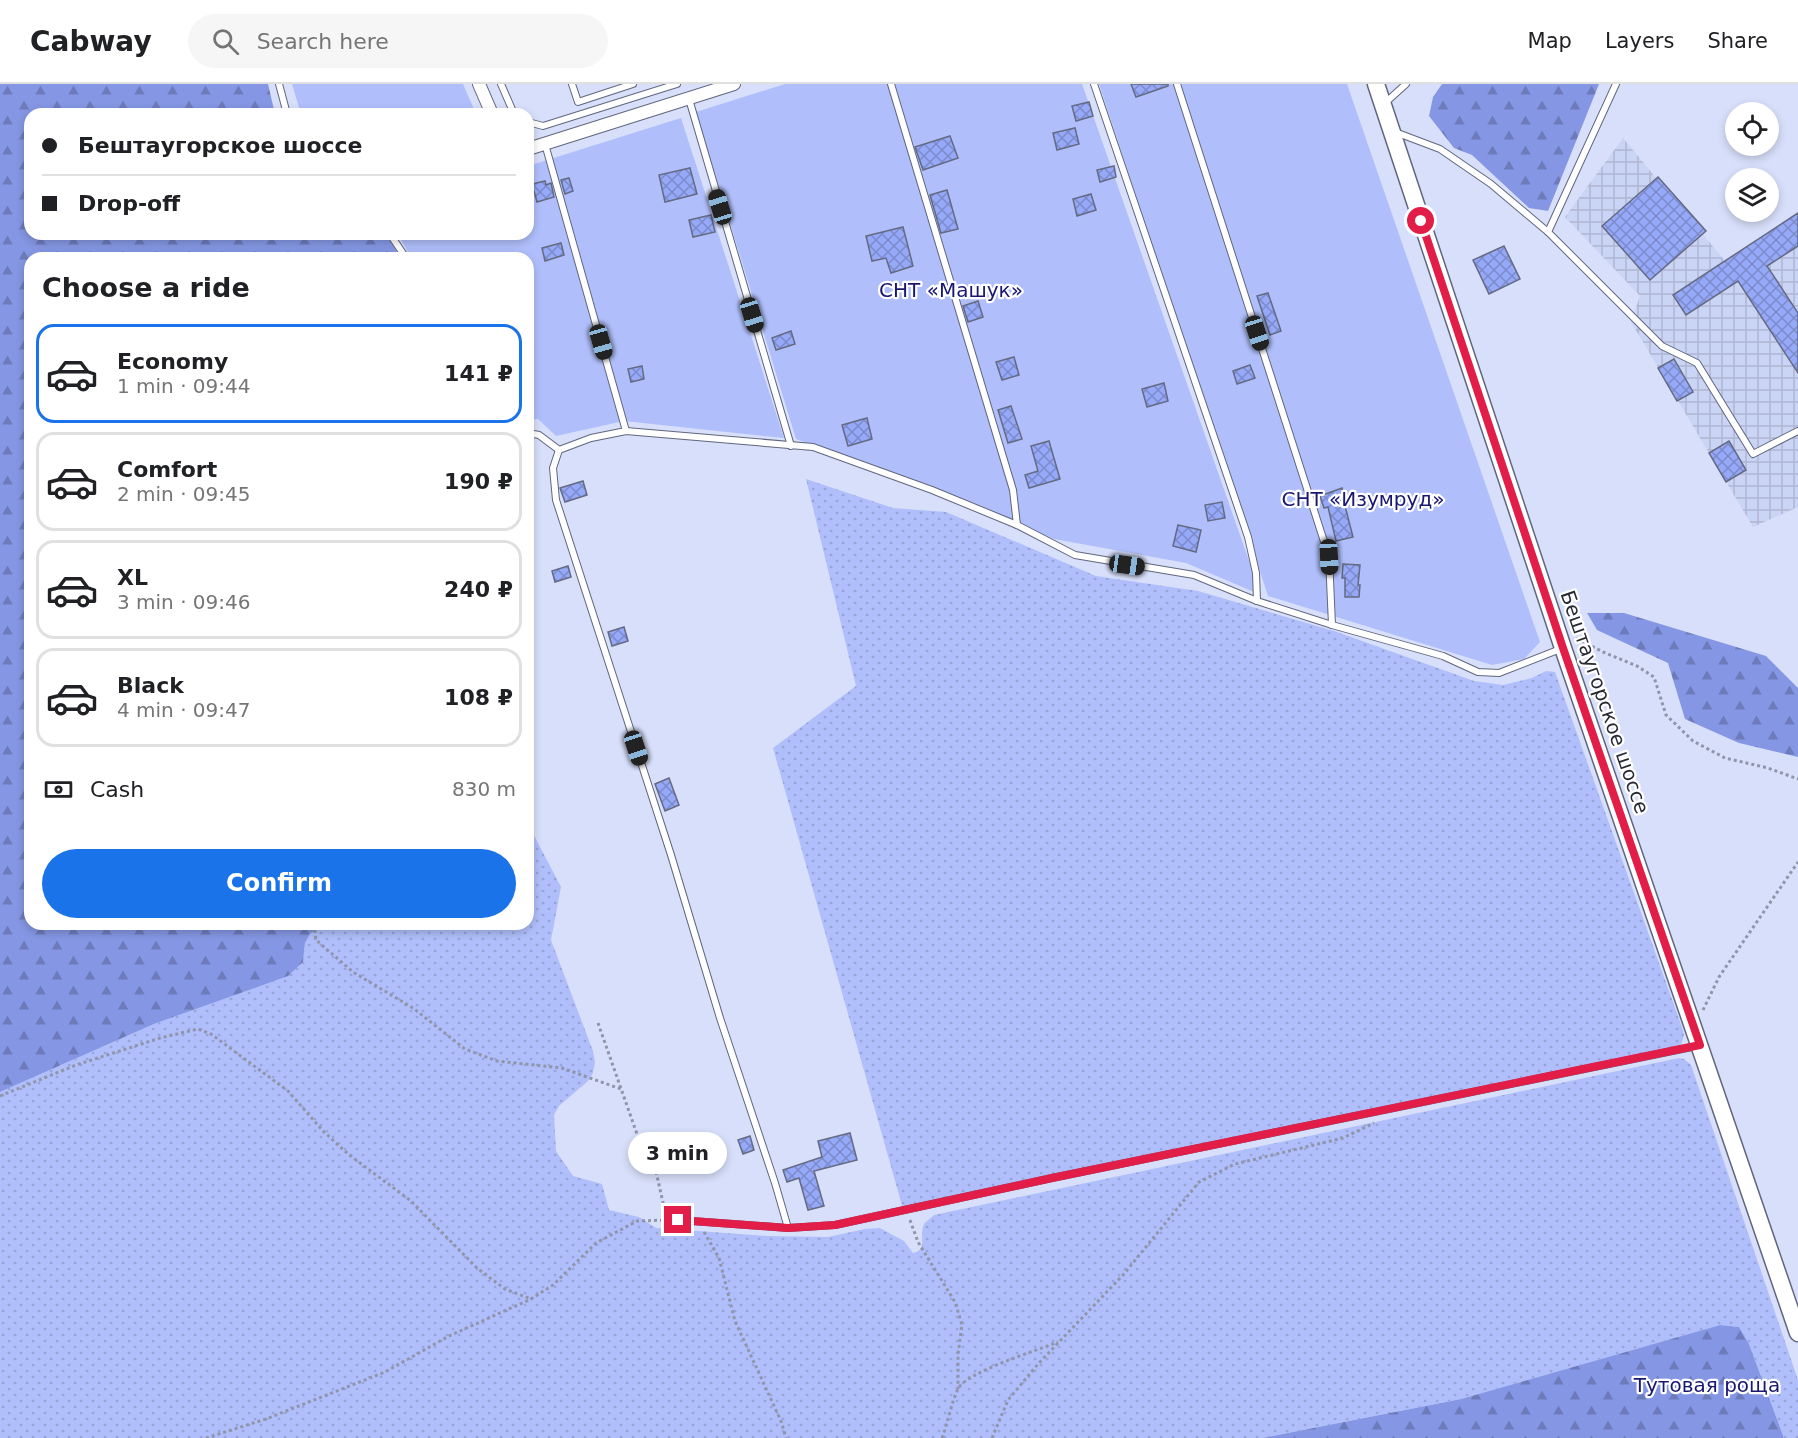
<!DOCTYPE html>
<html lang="en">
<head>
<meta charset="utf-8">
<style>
  :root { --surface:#fff; --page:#f6f6f6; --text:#202124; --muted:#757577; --line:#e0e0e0; --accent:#1a73e8 }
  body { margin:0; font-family:"DejaVu Sans",sans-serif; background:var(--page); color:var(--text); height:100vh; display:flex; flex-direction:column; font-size:22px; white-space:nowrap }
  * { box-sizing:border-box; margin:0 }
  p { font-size:20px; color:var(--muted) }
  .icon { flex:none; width:33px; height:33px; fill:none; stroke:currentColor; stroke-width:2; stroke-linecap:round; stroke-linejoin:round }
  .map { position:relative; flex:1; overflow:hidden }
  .details { position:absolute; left:24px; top:168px; width:510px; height:678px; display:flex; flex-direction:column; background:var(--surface); border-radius:18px; box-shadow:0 3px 9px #0003 }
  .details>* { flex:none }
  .banner { position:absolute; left:24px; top:24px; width:510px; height:132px; border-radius:18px; box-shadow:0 3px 9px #0003; display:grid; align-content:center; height:132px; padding:0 18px; background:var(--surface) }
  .controls { position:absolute; left:1725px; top:18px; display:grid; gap:12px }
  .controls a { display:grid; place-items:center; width:54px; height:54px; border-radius:50%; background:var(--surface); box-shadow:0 3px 9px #0003; font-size:30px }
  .end { position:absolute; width:27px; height:27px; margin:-14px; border:8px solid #e11d48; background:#fff; box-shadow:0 0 0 3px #fff }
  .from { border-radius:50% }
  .bubble { position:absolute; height:42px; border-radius:21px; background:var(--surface); box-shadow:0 3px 9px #0003; font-size:20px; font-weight:700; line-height:42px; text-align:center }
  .car { position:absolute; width:18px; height:36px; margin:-18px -9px; border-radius:8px; box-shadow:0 0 4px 2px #0007; background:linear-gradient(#222 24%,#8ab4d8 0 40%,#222 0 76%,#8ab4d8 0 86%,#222 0) }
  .banner b { display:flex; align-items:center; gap:21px; height:57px; font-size:22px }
  .banner b+b { border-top:2px solid var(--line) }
  .banner i { width:15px; height:15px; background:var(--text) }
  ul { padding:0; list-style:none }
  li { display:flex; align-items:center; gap:18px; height:99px; margin:0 12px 9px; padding:0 6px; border:3px solid var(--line); border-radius:18px }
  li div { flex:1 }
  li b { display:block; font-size:22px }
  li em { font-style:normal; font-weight:700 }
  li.current { border-color:var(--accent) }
  li>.icon { width:54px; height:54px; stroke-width:1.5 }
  h2 { padding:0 18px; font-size:27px; line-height:72px }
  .pay { display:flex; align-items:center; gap:15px; height:66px; padding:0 18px; font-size:22px }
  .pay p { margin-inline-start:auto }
  .button { display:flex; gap:12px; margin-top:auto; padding:12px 18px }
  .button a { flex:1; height:69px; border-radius:36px; background:var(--accent); color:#fff; font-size:24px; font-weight:700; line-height:69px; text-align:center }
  header { display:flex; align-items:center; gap:36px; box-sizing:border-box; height:84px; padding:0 30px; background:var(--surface); border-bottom:2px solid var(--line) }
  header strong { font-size:28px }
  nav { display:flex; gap:33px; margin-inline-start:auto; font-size:21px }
  .search { width:420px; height:54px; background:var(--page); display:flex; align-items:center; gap:15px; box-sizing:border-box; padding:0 21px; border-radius:33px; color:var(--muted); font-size:22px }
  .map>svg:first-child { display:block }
  .industrial { fill:url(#industrial-grid) }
  .grass { fill:url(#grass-dots) }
  .forest { fill:url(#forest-firs) }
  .garden { fill:#b0bffb }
  .building { fill:url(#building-cross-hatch); stroke:#646a82; stroke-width:1.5 }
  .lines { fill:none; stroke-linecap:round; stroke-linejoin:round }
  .service-casing { stroke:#60667d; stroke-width:8 }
  .minor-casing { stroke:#60667d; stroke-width:14 }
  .tertiary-casing { stroke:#60667d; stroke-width:19 }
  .path { stroke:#9095a9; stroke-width:3; stroke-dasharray:3 3; stroke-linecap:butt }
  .service { stroke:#fff; stroke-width:6 }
  .minor { stroke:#fff; stroke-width:12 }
  .tertiary { stroke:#fff; stroke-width:16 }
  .route { stroke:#e11d48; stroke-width:8 }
  .labels { text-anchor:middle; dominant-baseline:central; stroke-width:4.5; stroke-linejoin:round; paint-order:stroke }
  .park-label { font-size:20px; fill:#191771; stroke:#fff }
  .street-label { font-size:20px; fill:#272a34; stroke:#fff }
</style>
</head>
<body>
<header>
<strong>Cabway</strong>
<div class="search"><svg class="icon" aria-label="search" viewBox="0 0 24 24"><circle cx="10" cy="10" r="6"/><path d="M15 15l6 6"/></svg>Search here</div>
<nav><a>Map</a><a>Layers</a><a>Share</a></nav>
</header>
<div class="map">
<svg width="1798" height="1354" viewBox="0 0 1798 1354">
  <defs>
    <pattern id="industrial-grid" width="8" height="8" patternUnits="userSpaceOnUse" patternTransform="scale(1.5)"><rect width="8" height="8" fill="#cad4f5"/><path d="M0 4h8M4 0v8" fill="none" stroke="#aeb6d3"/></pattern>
    <pattern id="grass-dots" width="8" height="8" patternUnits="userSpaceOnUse" patternTransform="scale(1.5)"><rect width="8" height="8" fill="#b0bffb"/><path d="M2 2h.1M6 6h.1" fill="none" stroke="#97a4d8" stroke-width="1.8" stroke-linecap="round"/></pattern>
    <pattern id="forest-firs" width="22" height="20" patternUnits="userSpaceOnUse" patternTransform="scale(1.5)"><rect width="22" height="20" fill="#8597e4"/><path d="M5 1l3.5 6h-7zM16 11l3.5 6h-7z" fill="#6d7bba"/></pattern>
    <pattern id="building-cross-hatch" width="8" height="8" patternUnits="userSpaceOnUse" patternTransform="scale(1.5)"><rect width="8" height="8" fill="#96a9f8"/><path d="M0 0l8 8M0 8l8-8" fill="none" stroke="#7a8aca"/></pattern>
  </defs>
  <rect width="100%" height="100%" fill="#d8dffa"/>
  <path class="industrial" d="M1623,54l102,123 73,-48v294l-45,20 -122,-205 9,-26 -75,-79z"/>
  <g class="grass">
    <path d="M806,395l87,29 53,4 150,64 102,15 136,40 140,50 29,4 29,-7 14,-7 9,1 128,358 1,5 -3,10 -8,6 -770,158 -130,-461 83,-62z"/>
    <path d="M528,740l33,63 -10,53 42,111 2,11 -2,11 -5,8 -29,25 -5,9 2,36 17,25 29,8 7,26 30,7 17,11 112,8 60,1 37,-8 15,-1 24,13 9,12c14,-3 7,-15 10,-26 1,-5 7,-8 11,-12l745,-157 5,1 7,6 107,315v58h-14l-35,-94 -10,-17 -19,-2 -259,74 -199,39h-1262v-346l154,-68 133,-48 16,-14 2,-19 5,-9 14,-10h204z"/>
  </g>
  <g class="forest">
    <path d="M0,0h268l7,30h-245v120h357l13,24h-370v666h294l-14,10 -5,9 -2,19 -15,14 -134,48 -154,68z"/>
    <path d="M1442,0h157l-51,127 -19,-3 -57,-53 -18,-7 -25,-32 4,-19z"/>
    <path d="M1587,529h37l142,43 32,32v69l-59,-14 -54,-24 -17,-56 -71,-33z"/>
    <path d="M1720,1241l19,2 10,17 35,94h-522l199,-39z"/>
  </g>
  <g class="garden">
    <path d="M292,0h171l13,30h-175z"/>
    <path d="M785,0h297l179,511 -75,-32 -132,-24 -258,-100 -100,-327z"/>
    <path d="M1099,0h248l193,558 -16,17 -32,6 -224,-69z"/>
    <path d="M681,34l103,320 -160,-17 -68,15 -18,-17 -10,1v-162h-117l-13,-24h130v-68z"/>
  </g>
  <g class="building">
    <path d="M1131,0h37v2l-32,11z"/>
    <path d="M1089,18l4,14 -17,5 -4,-15z"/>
    <path d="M1075,44l4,16 -22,6 -4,-17z"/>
    <path d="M950,52l8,22 -35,12 -8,-23z"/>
    <path d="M1114,82l2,11 -16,5 -3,-12z"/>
    <path d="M690,84l7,26 -32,8 -6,-27z"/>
    <path d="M1658,93l48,54 -56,49 -48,-54z"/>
    <path d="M569,94l4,13 -8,3 -4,-14z"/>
    <path d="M545,97l1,4 5,-2 3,14 -17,5 -5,-18z"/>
    <path d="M947,106l11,39 -17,4 -11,-38z"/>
    <path d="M1091,110l5,16 -19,6 -4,-17z"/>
    <path d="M1798,129v33l-31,20 31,47v60l-60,-92 -52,34 -13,-20z"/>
    <path d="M711,131l4,17 -22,5 -4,-17z"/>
    <path d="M903,143l10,39 -22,7 -5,-15 -14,3 -6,-25z"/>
    <path d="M561,159l3,12 -19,6 -3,-13z"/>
    <path d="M1504,162l16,33 -31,15 -16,-34z"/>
    <path d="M1268,209l13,38 -11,4 -13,-39z"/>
    <path d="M978,217l5,16 -15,5 -5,-16z"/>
    <path d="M791,247l4,13 -19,6 -4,-12z"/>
    <path d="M1014,273l5,18 -17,5 -6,-18z"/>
    <path d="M1674,275l19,33 -16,9 -19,-33z"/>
    <path d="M1250,281l5,13 -18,6 -4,-13z"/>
    <path d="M642,282l2,13 -13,3 -3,-13z"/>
    <path d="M1164,299l4,18 -21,6 -5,-18z"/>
    <path d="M1011,322l11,33 -14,4 -10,-33z"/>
    <path d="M867,334l5,21 -24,7 -6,-21z"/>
    <path d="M1049,357l11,38 -31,9 -4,-13 13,-4 -7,-25z"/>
    <path d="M1729,357l17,29 -20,12 -17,-29z"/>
    <path d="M583,397l4,14 -22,7 -5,-14z"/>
    <path d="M1342,404l4,13 -2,1 9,35 -17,4 -8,-34 -4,1 -4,-12z"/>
    <path d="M1222,418l3,16 -17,3 -3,-16z"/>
    <path d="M1178,441l23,5 -5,22 -23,-6z"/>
    <path d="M1343,480l17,1 -2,20h2l-1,12h-14v-19h-3z"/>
    <path d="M568,482l3,11 -16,5 -3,-11z"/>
    <path d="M624,543l4,14 -16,5 -4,-14z"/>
    <path d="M669,694l10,27 -14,6 -10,-27z"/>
    <path d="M850,1049l7,27 -43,11 10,35 -16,4 -9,-32 -12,4 -4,-12 39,-13 -4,-16z"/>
    <path d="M750,1052l4,14 -11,4 -5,-14z"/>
  </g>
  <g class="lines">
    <g class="service-casing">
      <g id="service">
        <path d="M279,0l8,30"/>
        <path d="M501,0l13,30"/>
        <path d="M572,0l6,18 55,-18"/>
        <path d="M891,0l122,406 4,35"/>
        <path d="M1094,0l154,453 8,36 1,28"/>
        <path d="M1177,0l152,473 3,68"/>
        <path d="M689,15l102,347"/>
        <path d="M1385,19l21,-19"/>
        <path d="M528,38l15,4 134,-42"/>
        <path d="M1395,48l45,17 51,35 57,48 114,114 35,17 56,91 45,-23"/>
        <path d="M545,60l81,287"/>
        <path d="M1548,148l68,-148"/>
        <path d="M390,150l16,24"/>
        <path d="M528,349l11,2 20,15"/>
        <path d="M678,1136l110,8 47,-3 217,-47 645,-132"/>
        <path d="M788,1144l-13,-45 -55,-165 -49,-163 -115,-355 -3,-32 6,-18 32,-12 35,-7 187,16 119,43 85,35 58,30 119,20 63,26 75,24 111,31 35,16 21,1 64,-25"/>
      </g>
    </g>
    <g class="minor-casing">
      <g id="minor">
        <path d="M479,0l13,30"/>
        <path d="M528,65l206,-65"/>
      </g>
    </g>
    <g class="tertiary-casing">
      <path id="tertiary" d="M1376,0l187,564 235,685"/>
    </g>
    <g class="path">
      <path d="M1576,554l27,14 34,14 17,11 12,38 27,26 32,17 43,10 30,11"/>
      <path d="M314,840l2,16 37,32 60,36 52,41 32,12 65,7 59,21"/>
      <path d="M1703,926l16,-33 79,-115"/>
      <path d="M598,939l40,114 15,15 2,15 9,40 8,7"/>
      <path d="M0,1012l76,-31 84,-27 38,-9 13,5 77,57 36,41 24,22 63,47 66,67 28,21 26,10"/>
      <path d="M910,1136l8,22 37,60 7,23 -4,29v35"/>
      <path d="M704,1148l15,26 16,63 46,100 5,17"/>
      <path d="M206,1354l60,-19 119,-47 64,-36 82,-37 22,-14 43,-42 41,-22 30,-1"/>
      <path d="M942,1354c6,-15 9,-35 16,-49 8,-17 80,-39 100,-47"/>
      <path d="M992,1354l16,-38 30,-36 85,-89 76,-93 36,-18 108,-26 31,-15"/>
    </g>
    <use href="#service" class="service"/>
    <use href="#minor" class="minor"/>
    <use href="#tertiary" class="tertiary"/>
  </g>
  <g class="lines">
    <path class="route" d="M678,1136l110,8 47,-3 217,-47 648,-133 -137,-397 -142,-427"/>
  </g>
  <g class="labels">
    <g class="park-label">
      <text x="951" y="206">СНТ «Машук»</text>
      <text x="1363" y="415">СНТ «Изумруд»</text>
      <text x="1707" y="1301">Тутовая роща</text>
    </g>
    <g class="street-label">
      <text transform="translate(1605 618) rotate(71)">Бештаугорское шоссе</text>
    </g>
  </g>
</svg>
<div class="controls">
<a><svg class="icon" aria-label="locate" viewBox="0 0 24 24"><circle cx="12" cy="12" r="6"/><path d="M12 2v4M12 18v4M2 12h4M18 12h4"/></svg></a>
<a><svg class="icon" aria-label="layers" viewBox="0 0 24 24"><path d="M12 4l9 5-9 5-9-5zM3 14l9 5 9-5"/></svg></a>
</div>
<i class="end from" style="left:1421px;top:137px"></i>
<i class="end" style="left:678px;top:1136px"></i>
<div class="bubble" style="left:628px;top:1048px;width:99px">3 min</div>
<i class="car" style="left:720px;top:123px;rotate:343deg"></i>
<i class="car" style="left:752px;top:231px;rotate:163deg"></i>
<i class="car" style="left:1257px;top:249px;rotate:162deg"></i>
<i class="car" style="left:601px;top:258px;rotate:164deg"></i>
<i class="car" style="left:1329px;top:473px;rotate:177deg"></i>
<i class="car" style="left:1127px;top:481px;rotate:98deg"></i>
<i class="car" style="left:636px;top:664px;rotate:162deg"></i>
<div class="banner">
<b><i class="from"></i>Бештаугорское шоссе</b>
<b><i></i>Drop-off</b>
</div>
<section class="details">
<h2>Choose a ride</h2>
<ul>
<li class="current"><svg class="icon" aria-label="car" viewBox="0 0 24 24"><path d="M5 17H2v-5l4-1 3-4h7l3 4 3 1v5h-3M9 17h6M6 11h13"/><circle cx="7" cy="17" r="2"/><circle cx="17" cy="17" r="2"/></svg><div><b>Economy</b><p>1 min · 09:44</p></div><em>141 ₽</em></li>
<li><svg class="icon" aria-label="car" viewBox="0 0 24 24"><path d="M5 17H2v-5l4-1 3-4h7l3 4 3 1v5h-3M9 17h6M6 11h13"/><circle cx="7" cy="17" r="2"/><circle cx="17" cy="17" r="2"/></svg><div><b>Comfort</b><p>2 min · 09:45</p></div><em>190 ₽</em></li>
<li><svg class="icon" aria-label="car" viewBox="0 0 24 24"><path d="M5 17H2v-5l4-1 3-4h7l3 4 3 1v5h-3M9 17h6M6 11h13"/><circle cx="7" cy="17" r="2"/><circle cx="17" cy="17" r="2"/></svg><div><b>XL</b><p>3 min · 09:46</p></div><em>240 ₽</em></li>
<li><svg class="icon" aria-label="car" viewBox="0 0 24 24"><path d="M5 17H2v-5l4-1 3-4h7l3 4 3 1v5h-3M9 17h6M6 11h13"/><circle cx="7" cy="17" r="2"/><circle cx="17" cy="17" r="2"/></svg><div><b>Black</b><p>4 min · 09:47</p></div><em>108 ₽</em></li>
</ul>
<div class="pay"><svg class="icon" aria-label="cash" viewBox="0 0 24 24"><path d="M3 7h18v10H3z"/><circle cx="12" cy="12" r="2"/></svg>Cash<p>830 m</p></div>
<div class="button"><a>Confirm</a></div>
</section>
</div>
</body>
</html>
